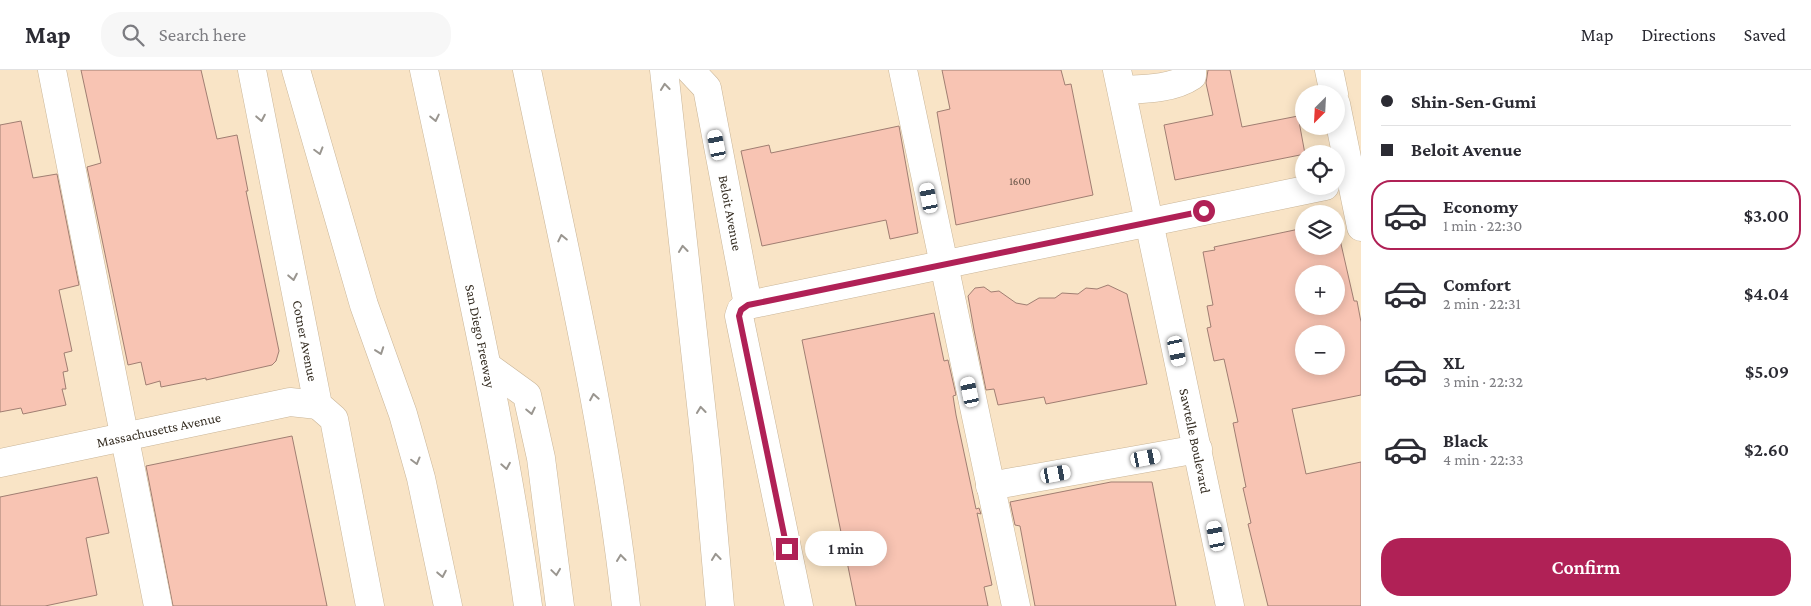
<!DOCTYPE html>
<html lang="en">
<head>
<meta charset="utf-8">
<style>
  :root { --surface:#fff; --page:#f7f7f7; --text:#2b2b33; --muted:#7c7c81; --line:#e1e1e2; --accent:#b02156 }
  body { margin:0; font-family:"Crimson Pro",serif; background:var(--page); color:var(--text); height:100vh; display:flex; flex-direction:column; font-size:19px; white-space:nowrap }
  * { box-sizing:border-box; margin:0 }
  p { font-size:16px; color:var(--muted) }
  .icon { flex:none; width:28px; height:28px; fill:none; stroke:currentColor; stroke-width:2; stroke-linecap:round; stroke-linejoin:round }
  .map { position:relative; flex:1; overflow:hidden }
  .details { display:flex; flex-direction:column; background:var(--surface); width:450px }
  .details>* { flex:none }
  .guide { display:grid; align-content:center; height:110px; padding:0 20px; background:var(--surface) }
  .needle { width:32px; rotate:204deg }
  .tools { position:absolute; left:1295px; top:15px; display:grid; gap:10px }
  .tools a { display:grid; place-items:center; width:50px; height:50px; border-radius:50%; background:var(--surface); box-shadow:0 2px 12px #0003; font-size:25px }
  .end { position:absolute; width:22px; height:22px; margin:-11px; border:6px solid #b02156; background:#fff; box-shadow:0 0 0 2px #fff }
  .from { border-radius:50% }
  .bubble { position:absolute; height:35px; border-radius:18px; background:var(--surface); box-shadow:0 2px 12px #0003; font-size:16px; font-weight:600; line-height:35px; text-align:center }
  .car { position:absolute; width:15px; height:30px; margin:-15px -8px; border-radius:6px; box-shadow:0 0 4px 1px #0007; background:linear-gradient(#fff 24%,#345 0 40%,#fff 0 76%,#345 0 86%,#fff 0) }
  .guide b { display:flex; align-items:center; gap:18px; height:48px; font-size:19px }
  .guide b+b { border-top:1px solid var(--line) }
  .guide i { width:12px; height:12px; background:var(--text) }
  ul { padding:0; list-style:none }
  li { display:flex; align-items:center; gap:15px; height:70px; margin:0 10px 8px; padding:0 10px; border:2px solid transparent; border-radius:20px }
  li div { flex:1 }
  li b { display:block; font-size:19px }
  li em { font-style:normal; font-weight:600 }
  li.active { border-color:var(--accent) }
  li>.icon { width:45px; height:45px; stroke-width:1.5 }
  .cta { display:flex; gap:10px; margin-top:auto; padding:10px 20px }
  .cta a { flex:1; height:58px; border-radius:20px; background:var(--accent); color:#fff; font-size:20px; font-weight:600; line-height:58px; text-align:center }
  header { display:flex; align-items:center; gap:30px; box-sizing:border-box; height:70px; padding:0 25px; background:var(--surface); border-bottom:1px solid var(--line) }
  header strong { font-size:24px }
  nav { display:flex; gap:28px; margin-inline-start:auto; font-size:18px }
  .search { width:350px; height:45px; background:var(--page); display:flex; align-items:center; gap:12px; box-sizing:border-box; padding:0 18px; border-radius:20px; color:var(--muted); font-size:19px }
  main { display:flex; flex:1; min-height:0 }
  .map>svg:first-child { display:block }
  .building { fill:#f8c4b3; stroke:#a07e72; fill-rule:evenodd }
  .lines { fill:none; stroke-linecap:round; stroke-linejoin:round }
  .minor-casing { stroke:#c9b598; stroke-width:29 }
  .highway-casing { stroke:#c9b598; stroke-width:29 }
  .minor { stroke:#fff; stroke-width:28 }
  .highway { stroke:#fff; stroke-width:28 }
  .oneway { stroke:#9a9690 }
  .route { stroke:#b02156; stroke-width:6 }
  .labels { text-anchor:middle; dominant-baseline:central; stroke-width:4; stroke-linejoin:round; paint-order:stroke }
  .number-label { font-size:11px; fill:#665346 }
  .street-label { font-size:14px; fill:#352d22; stroke:#fcf4e8 }
</style>
</head>
<body>
<header>
<strong>Map</strong>
<div class="search"><svg class="icon" aria-label="search" viewBox="0 0 24 24"><circle cx="10" cy="10" r="6"/><path d="M15 15l6 6"/></svg>Search here</div>
<nav><a>Map</a><a>Directions</a><a>Saved</a></nav>
</header>
<main>
<div class="map">
<svg width="1361" height="536" viewBox="0 0 1361 536">
  <rect width="100%" height="100%" fill="#f9e4c6"/>
  <g class="building">
    <path d="M81,0h120l16,69 20,-4 11,56h-2l33,160 -3,10 -4,4 -66,15v-2l-45,9 -1,-6 -14,4 -5,-23 -13,3 -41,-198 14,-4z"/>
    <path d="M942,0h119l4,15 6,-1 22,111 -137,30 -19,-113 13,-3z"/>
    <path d="M1208,0h22l12,57 56,-11 7,38 -130,26 -11,-55 49,-10 -7,-32z"/>
    <path d="M21,51l12,57 24,-4 22,111 -20,5 13,61 -8,2 4,18 -5,1 3,17h-4l4,16 -43,9 -2,-6 -21,4v-287z"/>
    <path d="M899,56l19,107 -28,6 -4,-19 -124,26 -21,-95 28,-6 2,8z"/>
    <path d="M1336,152l18,79h3l4,21v73l-69,14 14,65 55,-12v144h-93l-20,-82 3,-1 -8,-35 3,-1 -13,-64 5,-1 -14,-63 -10,2 -7,-33 4,-1 -4,-21 6,-1 -10,-53 12,-2 -1,-3 90,-19v18h32zM1304,204h32v32h-32zM1304,264h32v32h-32z"/>
    <path d="M1108,215l19,9 20,90 -101,20 -2,-7 -46,8 -4,-16 -8,1 -12,-60 -6,-34 7,-8 9,-1 7,5 8,-1 17,12 11,2 12,-7h16l7,-5 16,1 8,-6 11,1z"/>
    <path d="M934,243l10,48 4,-1 8,35 -3,1 3,19 20,94 3,-1 2,6 -4,-1 15,72 -8,2 4,19h-132l-54,-266z"/>
    <path d="M292,366l35,170h-154l-27,-140z"/>
    <path d="M97,407l12,56 -23,5 11,57 -52,11h-45v-109z"/>
    <path d="M1111,412h41l24,124h-141l-15,-80 -5,-1 -5,-23z"/>
  </g>
  <g class="lines">
    <g class="minor-casing">
      <g id="minor">
        <path d="M52,0l106,536"/>
        <path id="s1" d="M252,0l66,335 16,14 36,187"/>
        <path id="s2" d="M690,0l17,18 41,217"/>
        <path d="M903,0l113,536"/>
        <path id="s3" d="M1117,0l113,536"/>
        <path d="M1329,0l5,24"/>
        <path d="M1122,20c22,-1 51,-1 70,-14v-6"/>
        <path d="M1336,34l25,123"/>
        <path id="s4" d="M0,393l290,-61 28,3"/>
        <path d="M990,416l208,-37"/>
        <path d="M799,536l-60,-290 2,-6 7,-5 577,-119"/>
      </g>
    </g>
    <g class="highway-casing">
      <g id="highway">
        <path d="M296,0l68,235 39,109 18,64 27,128"/>
        <path id="s5" d="M424,0c38,178 79,356 104,536"/>
        <path d="M527,0c37,178 79,355 99,536"/>
        <path d="M664,0l43,389 13,147"/>
        <path d="M487,296l40,29 14,63 19,148"/>
      </g>
    </g>
    <use href="#minor" class="minor"/>
    <use href="#highway" class="highway"/>
  </g>
  <defs><path id="oneway-chevron" d="M-2-3.5L2.5 0L-2 3.5" fill="none" stroke-width="1.6" stroke-linecap="round" stroke-linejoin="round" transform="scale(1.25)"/></defs>
  <g class="oneway">
    <use href="#oneway-chevron" transform="translate(665 17) rotate(-96)"/>
    <use href="#oneway-chevron" transform="translate(261 48) rotate(79)"/>
    <use href="#oneway-chevron" transform="translate(435 48) rotate(78)"/>
    <use href="#oneway-chevron" transform="translate(319 81) rotate(74)"/>
    <use href="#oneway-chevron" transform="translate(562 168) rotate(-102)"/>
    <use href="#oneway-chevron" transform="translate(683 179) rotate(-96)"/>
    <use href="#oneway-chevron" transform="translate(293 207) rotate(79)"/>
    <use href="#oneway-chevron" transform="translate(380 281) rotate(70)"/>
    <use href="#oneway-chevron" transform="translate(594 327) rotate(-100)"/>
    <use href="#oneway-chevron" transform="translate(701 340) rotate(-96)"/>
    <use href="#oneway-chevron" transform="translate(531 341) rotate(78)"/>
    <use href="#oneway-chevron" transform="translate(416 391) rotate(75)"/>
    <use href="#oneway-chevron" transform="translate(506 396) rotate(80)"/>
    <use href="#oneway-chevron" transform="translate(716 487) rotate(-96)"/>
    <use href="#oneway-chevron" transform="translate(621 488) rotate(-97)"/>
    <use href="#oneway-chevron" transform="translate(556 502) rotate(82)"/>
    <use href="#oneway-chevron" transform="translate(442 504) rotate(79)"/>
  </g>
  <g class="lines">
    <path class="route" d="M787,479l-48,-233 2,-6 7,-5 456,-94"/>
  </g>
  <g class="labels">
    <g class="number-label">
      <text x="1020" y="111">1600</text>
    </g>
    <g class="street-label">
      <text stroke="none"><textPath href="#s2" startOffset="152">Beloit Avenue</textPath></text>
      <text stroke="none"><textPath href="#s5" startOffset="272">San Diego Freeway</textPath></text>
      <text stroke="none"><textPath href="#s1" startOffset="276">Cotner Avenue</textPath></text>
      <text stroke="none"><textPath href="#s4" startOffset="162">Massachusetts Avenue</textPath></text>
      <text stroke="none"><textPath href="#s3" startOffset="379">Sawtelle Boulevard</textPath></text>
    </g>
  </g>
</svg>
<div class="tools">
<a><svg class="needle" viewBox="-14 -14 28 28"><path d="M0-13l5 13h-10z" fill="#e53935"/><path d="M0 13l5-13h-10z" fill="#7c7c81"/></svg></a>
<a><svg class="icon" aria-label="locate" viewBox="0 0 24 24"><circle cx="12" cy="12" r="6"/><path d="M12 2v4M12 18v4M2 12h4M18 12h4"/></svg></a>
<a><svg class="icon" aria-label="layers" viewBox="0 0 24 24"><path d="M12 4l9 5-9 5-9-5zM3 14l9 5 9-5"/></svg></a>
<a>+</a>
<a>−</a>
</div>
<i class="end from" style="left:1204px;top:141px"></i>
<i class="end" style="left:787px;top:479px"></i>
<div class="bubble" style="left:805px;top:461px;width:82px">1 min</div>
<i class="car" style="left:717px;top:75px;rotate:349deg"></i>
<i class="car" style="left:929px;top:128px;rotate:349deg"></i>
<i class="car" style="left:1177px;top:281px;rotate:168deg"></i>
<i class="car" style="left:970px;top:322px;rotate:348deg"></i>
<i class="car" style="left:1146px;top:388px;rotate:79deg"></i>
<i class="car" style="left:1056px;top:404px;rotate:80deg"></i>
<i class="car" style="left:1216px;top:466px;rotate:349deg"></i>
</div>
<section class="details">
<div class="guide">
<b><i class="from"></i>Shin-Sen-Gumi</b>
<b><i></i>Beloit Avenue</b>
</div>
<ul>
<li class="active"><svg class="icon" aria-label="car" viewBox="0 0 24 24"><path d="M5 17H2v-5l4-1 3-4h7l3 4 3 1v5h-3M9 17h6M6 11h13"/><circle cx="7" cy="17" r="2"/><circle cx="17" cy="17" r="2"/></svg><div><b>Economy</b><p>1 min · 22:30</p></div><em>$3.00</em></li>
<li><svg class="icon" aria-label="car" viewBox="0 0 24 24"><path d="M5 17H2v-5l4-1 3-4h7l3 4 3 1v5h-3M9 17h6M6 11h13"/><circle cx="7" cy="17" r="2"/><circle cx="17" cy="17" r="2"/></svg><div><b>Comfort</b><p>2 min · 22:31</p></div><em>$4.04</em></li>
<li><svg class="icon" aria-label="car" viewBox="0 0 24 24"><path d="M5 17H2v-5l4-1 3-4h7l3 4 3 1v5h-3M9 17h6M6 11h13"/><circle cx="7" cy="17" r="2"/><circle cx="17" cy="17" r="2"/></svg><div><b>XL</b><p>3 min · 22:32</p></div><em>$5.09</em></li>
<li><svg class="icon" aria-label="car" viewBox="0 0 24 24"><path d="M5 17H2v-5l4-1 3-4h7l3 4 3 1v5h-3M9 17h6M6 11h13"/><circle cx="7" cy="17" r="2"/><circle cx="17" cy="17" r="2"/></svg><div><b>Black</b><p>4 min · 22:33</p></div><em>$2.60</em></li>
</ul>
<div class="cta"><a>Confirm</a></div>
</section>
</main>
</body>
</html>
